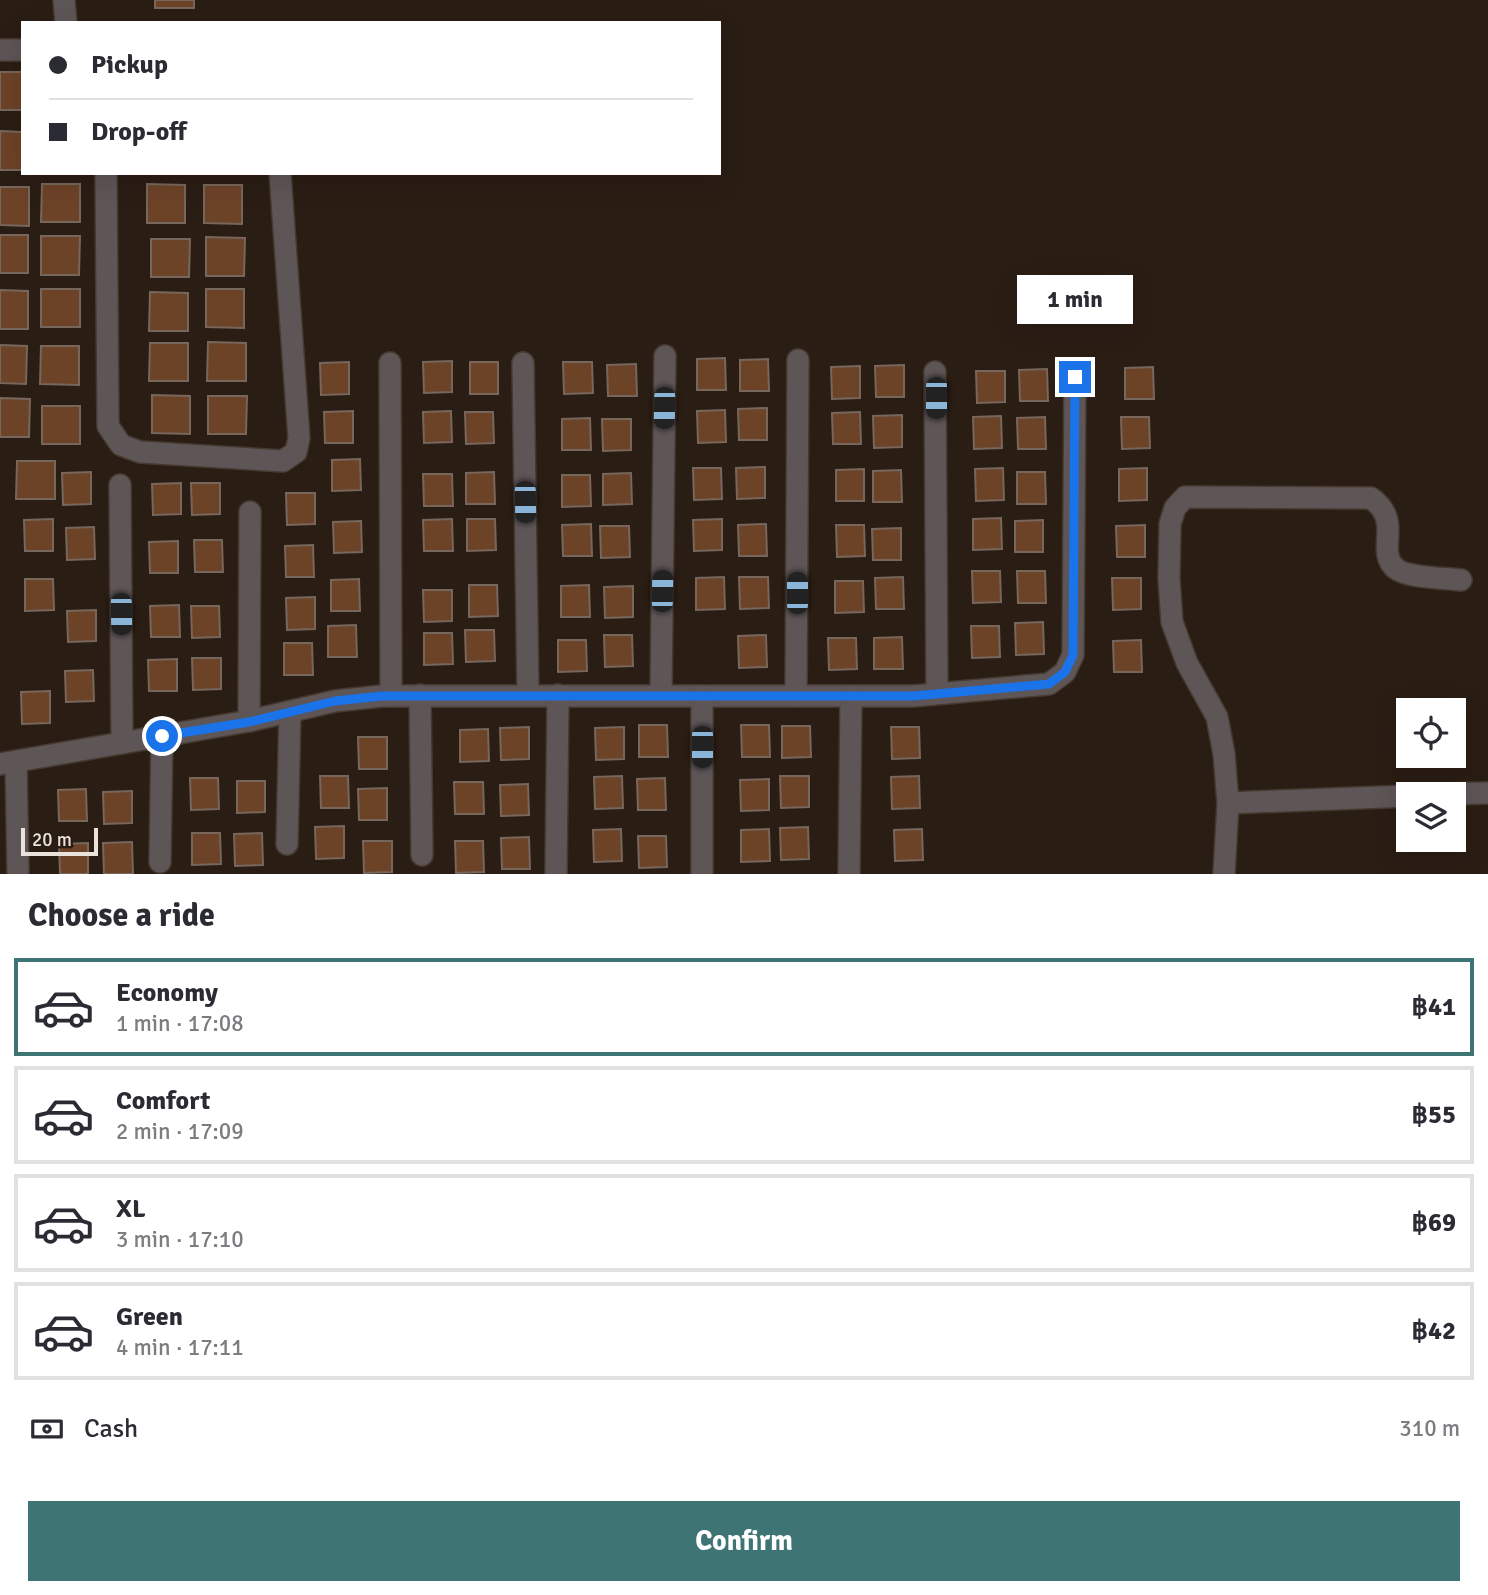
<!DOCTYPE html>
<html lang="en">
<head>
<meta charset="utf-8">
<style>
  :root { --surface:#fff; --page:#f7f7f7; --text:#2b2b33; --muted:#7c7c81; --line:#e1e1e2; --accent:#3e7474 }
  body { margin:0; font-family:Signika,sans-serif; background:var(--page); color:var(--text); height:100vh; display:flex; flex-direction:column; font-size:26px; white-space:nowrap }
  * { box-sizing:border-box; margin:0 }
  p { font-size:23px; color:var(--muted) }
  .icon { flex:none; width:38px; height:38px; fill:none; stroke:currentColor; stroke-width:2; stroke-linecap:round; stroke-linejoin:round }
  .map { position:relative; height:874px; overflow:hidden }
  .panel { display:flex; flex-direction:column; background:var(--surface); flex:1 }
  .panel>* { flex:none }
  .hud { position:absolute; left:21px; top:21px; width:700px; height:154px; border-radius:0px; box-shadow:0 7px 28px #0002; display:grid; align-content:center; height:154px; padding:0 28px; background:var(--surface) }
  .fabs { position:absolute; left:1396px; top:698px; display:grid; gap:14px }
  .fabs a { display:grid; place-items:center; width:70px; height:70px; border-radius:0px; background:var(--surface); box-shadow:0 7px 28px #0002; font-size:35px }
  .scale { position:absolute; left:21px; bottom:18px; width:77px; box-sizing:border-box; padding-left:7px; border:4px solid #ece2dc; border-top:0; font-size:19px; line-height:24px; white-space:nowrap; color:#ece2dc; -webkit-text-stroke:5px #2a1d14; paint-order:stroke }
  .end { position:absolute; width:32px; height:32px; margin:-16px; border:9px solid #1a73e8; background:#fff; box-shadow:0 0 0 4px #fff }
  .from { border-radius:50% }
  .bubble { position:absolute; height:49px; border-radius:0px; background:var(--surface); box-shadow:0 7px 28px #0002; font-size:23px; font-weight:700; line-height:49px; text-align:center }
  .car { position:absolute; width:21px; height:42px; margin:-21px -10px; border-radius:9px; box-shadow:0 0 5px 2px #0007; background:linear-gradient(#222 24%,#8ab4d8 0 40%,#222 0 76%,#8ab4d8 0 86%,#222 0) }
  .hud b { display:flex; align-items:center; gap:24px; height:66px; font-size:26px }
  .hud b+b { border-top:2px solid var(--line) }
  .hud i { width:18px; height:18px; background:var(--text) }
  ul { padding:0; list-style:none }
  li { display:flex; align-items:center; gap:21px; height:98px; margin:0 14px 10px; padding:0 14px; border:4px solid var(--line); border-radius:0px }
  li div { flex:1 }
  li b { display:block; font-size:26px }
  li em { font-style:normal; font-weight:700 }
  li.on { border-color:var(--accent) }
  li>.icon { width:63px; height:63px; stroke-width:1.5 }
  h2 { padding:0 28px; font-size:32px; line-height:84px }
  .pay { display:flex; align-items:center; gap:18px; height:77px; padding:0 28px; font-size:26px }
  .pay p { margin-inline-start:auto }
  .primary-button { display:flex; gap:14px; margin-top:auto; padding:14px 28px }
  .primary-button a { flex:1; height:80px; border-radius:0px; background:var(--accent); color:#fff; font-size:28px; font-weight:700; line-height:80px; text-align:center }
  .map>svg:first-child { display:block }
  .building { fill:#6d4328; stroke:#76665c; stroke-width:2 }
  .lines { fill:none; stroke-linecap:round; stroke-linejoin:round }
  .minor-casing { stroke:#453930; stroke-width:24 }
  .minor { stroke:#5e5556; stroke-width:21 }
  .route { stroke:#1a73e8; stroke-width:9 }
</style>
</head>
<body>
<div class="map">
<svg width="1488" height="874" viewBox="0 0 1488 874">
  <rect width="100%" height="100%" fill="#2a1d14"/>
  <g class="building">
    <rect x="155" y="0" width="39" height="8"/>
    <rect x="0" y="72" width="23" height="38"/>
    <path d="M0,131l23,1v38h-23z"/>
    <path d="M42,184h38v38h-39z"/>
    <path d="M147,184l38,1v38h-38z"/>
    <path d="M204,185h38v39l-38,-1z"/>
    <path d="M0,187h29v39l-29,-1z"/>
    <rect x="0" y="235" width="28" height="38"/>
    <path d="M41,236h39l-1,39h-38z"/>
    <path d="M206,237l39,1 -1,38h-38z"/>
    <path d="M151,239h39l-1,38h-38z"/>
    <rect x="41" y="289" width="39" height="38"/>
    <path d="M206,289h38v39l-38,-1z"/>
    <path d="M0,290l28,1v38h-28z"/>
    <path d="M150,292l38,1v38h-39z"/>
    <path d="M208,342l38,1v38h-39z"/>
    <path d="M150,343h38v38h-39z"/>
    <path d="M0,345l27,1 -1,38 -26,-1z"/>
    <path d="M41,346h38v39l-39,-1z"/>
    <path d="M725,358l1,32h-29v-31z"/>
    <path d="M768,359l1,32h-29v-31z"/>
    <path d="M452,361v31l-28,1 -1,-31z"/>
    <path d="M349,362v32l-28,1 -1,-32z"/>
    <rect x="470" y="362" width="28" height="32"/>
    <path d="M563,362h29l1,31 -29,1z"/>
    <path d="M636,364l1,32h-29l-1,-31z"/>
    <path d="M904,365v32h-28l-1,-31z"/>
    <path d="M860,366v32l-28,1 -1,-32z"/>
    <path d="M1153,367l1,32h-29v-31z"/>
    <path d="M1047,369l1,32h-28l-1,-31z"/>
    <path d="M976,371h29v31l-28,1z"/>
    <path d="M152,395l38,1v38l-38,-1z"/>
    <path d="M208,396h39l-1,38h-38z"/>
    <path d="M0,398l30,1 -1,38h-29z"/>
    <rect x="42" y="406" width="38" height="38"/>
    <path d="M767,408v32h-28l-1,-31z"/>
    <path d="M725,410l1,32 -28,1 -1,-32z"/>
    <path d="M353,411v32h-28l-1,-31z"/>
    <path d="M451,411l1,31 -28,1 -1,-31z"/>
    <path d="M465,412h28l1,31 -28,1z"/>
    <path d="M860,412l1,32h-28l-1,-31z"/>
    <path d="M902,415v32l-28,1 -1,-32z"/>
    <path d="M1001,416l1,32 -28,1 -1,-32z"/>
    <path d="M1045,417l1,32h-28l-1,-31z"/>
    <path d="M1121,417h28l1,31 -28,1z"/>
    <path d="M590,418l1,32h-29v-31z"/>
    <path d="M602,419h29v31l-28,1z"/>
    <path d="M360,459l1,31 -29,1v-31z"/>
    <path d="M17,461h38v38h-39z"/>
    <path d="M765,467v31l-28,1 -1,-31z"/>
    <path d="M693,468h28l1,31 -28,1z"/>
    <path d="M1003,468l1,32 -28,1 -1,-32z"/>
    <path d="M1147,468v32l-28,1v-32z"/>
    <path d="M864,469v32h-28v-31z"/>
    <path d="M901,470l1,32h-29v-31z"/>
    <path d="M91,472v32l-28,1 -1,-32z"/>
    <path d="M494,472l1,32h-29v-31z"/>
    <path d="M1017,472h28l1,32h-29z"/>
    <path d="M631,473l1,31 -29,1v-31z"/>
    <path d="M423,474h29l1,32h-29z"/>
    <path d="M562,475h28l1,31 -29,1z"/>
    <path d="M181,483v31l-28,1 -1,-31z"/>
    <path d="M191,483h29v31l-28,1z"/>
    <path d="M286,493h29v31l-28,1z"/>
    <path d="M1001,518l1,31 -29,1v-31z"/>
    <path d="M53,519v32h-28l-1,-31z"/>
    <path d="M452,519l1,32h-29l-1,-31z"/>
    <path d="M467,519h28l1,31 -29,1z"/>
    <path d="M722,519v31l-28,1 -1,-31z"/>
    <path d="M1043,520v32h-28v-31z"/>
    <path d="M361,521l1,31 -28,1 -1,-31z"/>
    <path d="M591,524l1,32h-29l-1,-31z"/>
    <path d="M766,524l1,32h-28l-1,-31z"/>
    <path d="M836,525h28l1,31 -28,1z"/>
    <path d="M1145,525v32h-28l-1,-31z"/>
    <path d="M600,526h29l1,31 -29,1z"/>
    <path d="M94,527l1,32 -28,1 -1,-32z"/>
    <path d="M901,528v32h-28l-1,-31z"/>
    <path d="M194,540h28l1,32h-28z"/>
    <path d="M178,541v32h-28l-1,-31z"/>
    <path d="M313,545l1,32h-28l-1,-31z"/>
    <path d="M972,571h28l1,31 -28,1z"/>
    <path d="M1017,571h28l1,32h-28z"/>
    <path d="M724,577l1,32 -29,1v-32z"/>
    <path d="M739,577h29l1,31 -29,1z"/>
    <path d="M903,577l1,32h-28l-1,-31z"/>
    <path d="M1112,578h29v31l-28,1z"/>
    <path d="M25,579h28l1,31 -29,1z"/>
    <path d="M359,579l1,32h-29v-31z"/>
    <path d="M835,581h28l1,31 -29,1z"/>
    <path d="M469,585h28l1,31 -29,1z"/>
    <path d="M589,585l1,32h-29v-31z"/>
    <path d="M633,586v31l-28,1 -1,-31z"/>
    <path d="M423,590h29v31l-28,1z"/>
    <path d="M315,597v32l-28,1 -1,-32z"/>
    <path d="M179,605l1,32h-29l-1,-31z"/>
    <path d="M191,606h28l1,31 -28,1z"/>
    <path d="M96,610v31l-28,1 -1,-31z"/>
    <path d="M1043,622l1,32 -28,1 -1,-32z"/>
    <path d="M356,625l1,32h-29v-31z"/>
    <path d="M971,626h28l1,31 -28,1z"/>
    <path d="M465,630h29l1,31 -29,1z"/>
    <path d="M424,633h28l1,31 -29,1z"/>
    <path d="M604,635h28l1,31 -28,1z"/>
    <path d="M766,635l1,32 -28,1 -1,-32z"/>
    <path d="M902,637l1,32h-29v-31z"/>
    <path d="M828,638h28l1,31 -28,1z"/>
    <path d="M558,640h28l1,31 -29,1z"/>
    <path d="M1141,640l1,32h-28l-1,-31z"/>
    <path d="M284,643h28l1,32h-29z"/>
    <path d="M192,658h29v31l-28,1z"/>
    <path d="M177,659v32h-28l-1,-31z"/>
    <path d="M93,670l1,31 -28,1 -1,-31z"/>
    <path d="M50,691v32l-28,1 -1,-32z"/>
    <path d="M639,725h28l1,32h-29z"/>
    <path d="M741,725h28l1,32h-28z"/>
    <path d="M782,726h28l1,31 -29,1z"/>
    <path d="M529,727v32l-28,1 -1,-32z"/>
    <path d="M624,727v32l-28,1 -1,-32z"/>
    <path d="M891,727h28l1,31 -28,1z"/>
    <path d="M488,729l1,32 -29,1v-32z"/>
    <path d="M358,737h29v32h-28z"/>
    <path d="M320,776h28l1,32h-28z"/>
    <path d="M622,776l1,32 -28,1 -1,-32z"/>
    <path d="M780,776h29v31l-28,1z"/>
    <path d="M919,776l1,32 -28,1 -1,-32z"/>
    <path d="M190,778h28l1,31 -28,1z"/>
    <path d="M665,778l1,32h-28l-1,-31z"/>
    <path d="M769,779v31l-28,1 -1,-31z"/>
    <path d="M237,781h28v31l-28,1z"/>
    <path d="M454,782h29l1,32h-29z"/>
    <path d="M528,784l1,31 -28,1 -1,-31z"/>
    <path d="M387,788v32h-28l-1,-31z"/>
    <path d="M86,789l1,32h-28l-1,-31z"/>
    <path d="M132,791v32l-28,1 -1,-32z"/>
    <path d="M344,826v32l-28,1 -1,-32z"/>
    <path d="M808,827l1,32 -28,1 -1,-32z"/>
    <path d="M621,829l1,32 -28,1 -1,-32z"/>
    <path d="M769,829l1,32 -29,1v-32z"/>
    <path d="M922,829l1,31 -28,1 -1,-31z"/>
    <path d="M192,833h28l1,31 -29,1z"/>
    <path d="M262,833l1,32 -28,1 -1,-32z"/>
    <path d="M638,836h28l1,31 -28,1z"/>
    <path d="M529,837l1,32h-28l-1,-31z"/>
    <path d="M363,841h29v31l-28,1z"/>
    <path d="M455,841h28l1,31 -28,1z"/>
    <path d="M132,842l1,32h-29l-1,-31z"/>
    <path d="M88,843v31h-28l-1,-30z"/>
  </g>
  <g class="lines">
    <g class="minor-casing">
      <g id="minor">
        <path d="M64,0l2,23"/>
        <path d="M0,50h23"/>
        <path d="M106,173l2,253 13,19 19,7 143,9 13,-9 3,-14 -19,-265"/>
        <path d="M390,363l1,333"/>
        <path d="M523,363l5,332"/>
        <path d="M935,372l2,321"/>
        <path d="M120,485l2,258"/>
        <path d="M420,695l2,160"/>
        <path d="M661,695l4,-339"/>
        <path d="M796,696l2,-336"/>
        <path d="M249,721l1,-209"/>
        <path d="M16,762l2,109"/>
        <path d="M0,764l249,-43 86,-20 47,-5h531l136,-12 16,-12 8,-17 2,-278"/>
        <path d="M1441,794l47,-1"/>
        <path d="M1228,803l181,-7"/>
        <path d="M287,844l3,-132"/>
        <path d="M160,862l2,-126"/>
        <path d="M556,874l2,-179"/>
        <path d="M702,874v-178"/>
        <path d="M849,874l2,-178"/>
        <path d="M1224,874l4,-71 -4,-49 -7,-37 -30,-54 -15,-41 -3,-43 1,-55 5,-16 10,-11 186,1c33,24 4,51 24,70 11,10 50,10 66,12"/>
      </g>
    </g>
    <use href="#minor" class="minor"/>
  </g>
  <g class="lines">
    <path class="route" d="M162,736l87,-14 86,-21 47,-5h531l136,-12 16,-12 8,-17 2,-278"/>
  </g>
</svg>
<div class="fabs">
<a><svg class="icon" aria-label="locate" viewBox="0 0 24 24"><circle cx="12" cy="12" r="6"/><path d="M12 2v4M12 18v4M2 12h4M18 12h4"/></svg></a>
<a><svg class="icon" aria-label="layers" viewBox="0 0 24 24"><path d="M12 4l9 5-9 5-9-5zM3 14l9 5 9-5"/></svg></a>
</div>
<div class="scale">20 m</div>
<i class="end from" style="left:162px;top:736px"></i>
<i class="end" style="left:1075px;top:377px"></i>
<div class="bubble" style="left:1017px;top:275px;width:116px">1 min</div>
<i class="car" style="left:936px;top:398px;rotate:180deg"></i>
<i class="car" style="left:664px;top:408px;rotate:181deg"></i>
<i class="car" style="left:525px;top:502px;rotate:179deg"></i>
<i class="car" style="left:662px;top:591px;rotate:1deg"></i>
<i class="car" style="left:797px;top:593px;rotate:0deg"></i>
<i class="car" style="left:121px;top:614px;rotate:179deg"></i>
<i class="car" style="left:702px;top:747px;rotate:180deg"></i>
<div class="hud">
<b><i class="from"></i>Pickup</b>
<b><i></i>Drop-off</b>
</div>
</div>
<section class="panel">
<h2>Choose a ride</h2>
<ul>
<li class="on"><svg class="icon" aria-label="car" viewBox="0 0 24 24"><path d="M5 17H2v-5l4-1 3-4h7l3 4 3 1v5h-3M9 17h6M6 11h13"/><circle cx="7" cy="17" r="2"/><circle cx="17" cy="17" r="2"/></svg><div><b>Economy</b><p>1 min · 17:08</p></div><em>฿41</em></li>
<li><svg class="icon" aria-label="car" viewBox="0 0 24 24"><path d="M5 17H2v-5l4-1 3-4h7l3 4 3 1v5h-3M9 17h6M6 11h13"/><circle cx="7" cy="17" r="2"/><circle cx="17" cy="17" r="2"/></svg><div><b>Comfort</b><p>2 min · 17:09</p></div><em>฿55</em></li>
<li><svg class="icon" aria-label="car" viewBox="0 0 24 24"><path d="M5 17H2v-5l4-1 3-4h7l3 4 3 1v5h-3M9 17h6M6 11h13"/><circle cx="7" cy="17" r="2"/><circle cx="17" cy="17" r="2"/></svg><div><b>XL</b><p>3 min · 17:10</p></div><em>฿69</em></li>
<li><svg class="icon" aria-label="car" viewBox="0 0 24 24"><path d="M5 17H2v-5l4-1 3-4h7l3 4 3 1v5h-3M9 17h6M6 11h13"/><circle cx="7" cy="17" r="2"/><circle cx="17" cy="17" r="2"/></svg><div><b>Green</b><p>4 min · 17:11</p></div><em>฿42</em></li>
</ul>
<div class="pay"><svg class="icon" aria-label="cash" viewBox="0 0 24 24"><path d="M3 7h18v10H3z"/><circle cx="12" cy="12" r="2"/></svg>Cash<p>310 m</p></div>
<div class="primary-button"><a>Confirm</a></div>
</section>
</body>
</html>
